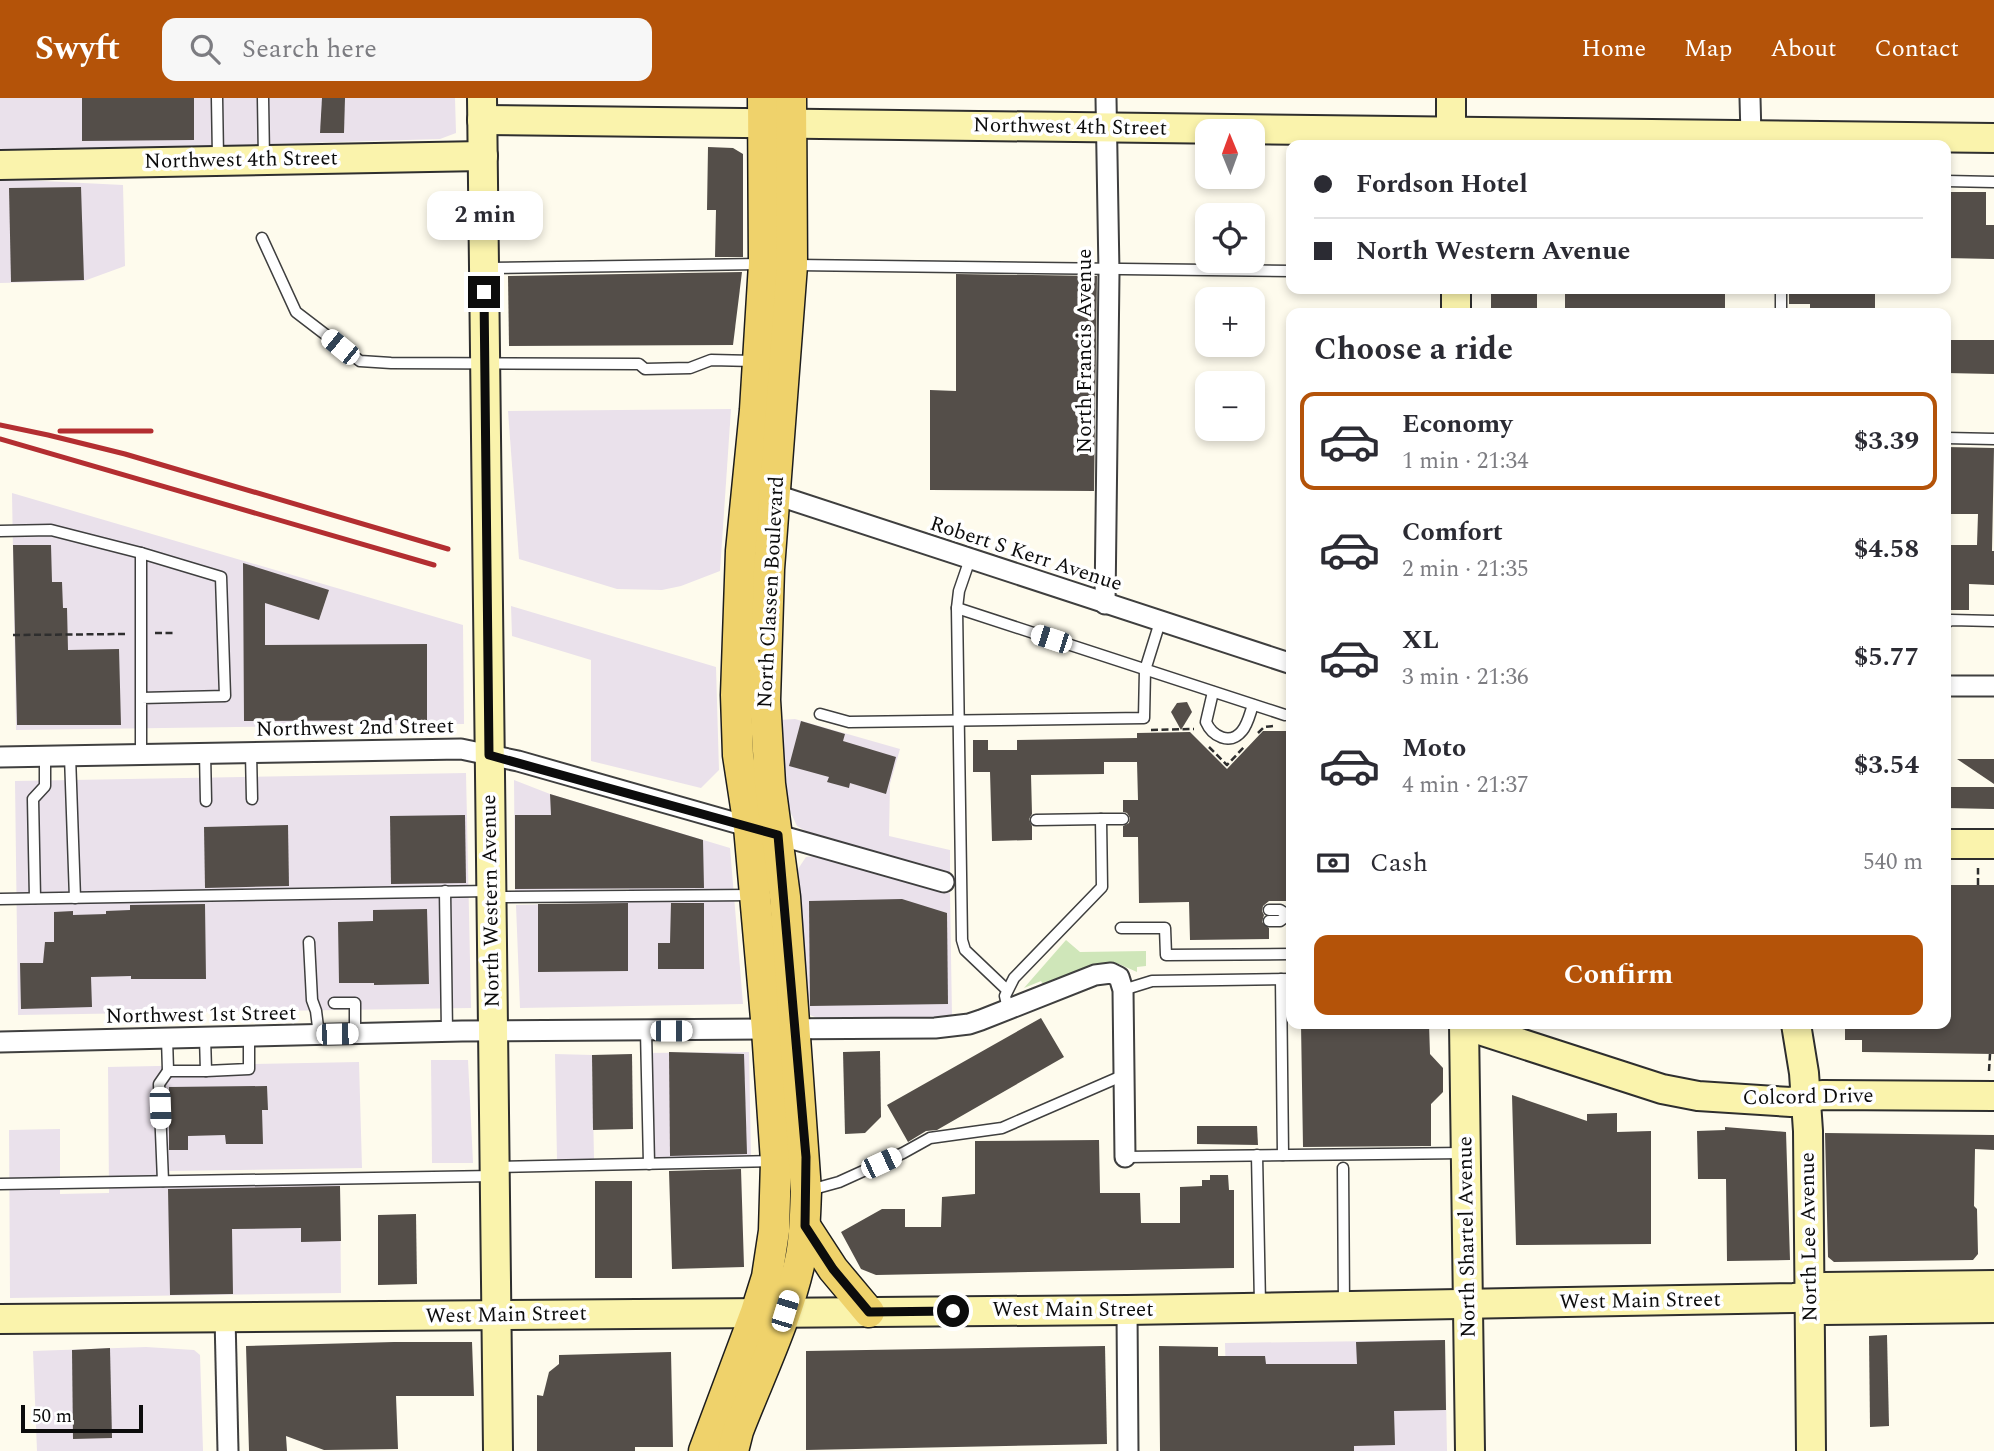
<!DOCTYPE html>
<html lang="en">
<head>
<meta charset="utf-8">
<style>
  :root { --surface:#fff; --page:#f7f7f7; --text:#2b2b33; --muted:#7c7c81; --line:#e1e1e2; --accent:#b45309 }
  body { margin:0; font-family:Spectral,serif; background:var(--page); color:var(--text); height:100vh; display:flex; flex-direction:column; font-size:26px; white-space:nowrap }
  * { box-sizing:border-box; margin:0 }
  p { font-size:23px; color:var(--muted) }
  .icon { flex:none; width:38px; height:38px; fill:none; stroke:currentColor; stroke-width:2; stroke-linecap:round; stroke-linejoin:round }
  .map { position:relative; flex:1; overflow:hidden }
  .panel { position:absolute; left:1286px; top:210px; width:665px; height:721px; display:flex; flex-direction:column; background:var(--surface); border-radius:14px; box-shadow:0 4px 10px #0003 }
  .panel>* { flex:none }
  .banner { position:absolute; left:1286px; top:42px; width:665px; height:154px; border-radius:14px; box-shadow:0 4px 10px #0003; display:grid; align-content:center; height:154px; padding:0 28px; background:var(--surface) }
  .needle { width:46px; rotate:359deg }
  .buttons { position:absolute; left:1195px; top:21px; display:grid; gap:14px }
  .buttons a { display:grid; place-items:center; width:70px; height:70px; border-radius:14px; background:var(--surface); box-shadow:0 4px 10px #0003; font-size:35px }
  .scale { position:absolute; left:21px; bottom:18px; width:122px; box-sizing:border-box; padding-left:7px; border:4px solid #0c0c0c; border-top:0; font-size:19px; line-height:24px; white-space:nowrap; color:#0c0c0c; -webkit-text-stroke:5px #fff; paint-order:stroke }
  .end { position:absolute; width:32px; height:32px; margin:-16px; border:9px solid #0c0c0c; background:#fff; box-shadow:0 0 0 4px #fff }
  .from { border-radius:50% }
  .bubble { position:absolute; height:49px; border-radius:14px; background:var(--surface); box-shadow:0 4px 10px #0003; font-size:23px; font-weight:700; line-height:49px; text-align:center }
  .car { position:absolute; width:21px; height:42px; margin:-21px -10px; border-radius:9px; box-shadow:0 0 5px 2px #0007; background:linear-gradient(#fff 24%,#345 0 40%,#fff 0 76%,#345 0 86%,#fff 0) }
  .banner b { display:flex; align-items:center; gap:24px; height:66px; font-size:26px }
  .banner b+b { border-top:2px solid var(--line) }
  .banner i { width:18px; height:18px; background:var(--text) }
  ul { padding:0; list-style:none }
  li { display:flex; align-items:center; gap:21px; height:98px; margin:0 14px 10px; padding:0 14px; border:4px solid transparent; border-radius:14px }
  li div { flex:1 }
  li b { display:block; font-size:26px }
  li em { font-style:normal; font-weight:700 }
  li.active { border-color:var(--accent) }
  li>.icon { width:63px; height:63px; stroke-width:1.5 }
  h2 { padding:0 28px; font-size:32px; line-height:84px }
  .pay { display:flex; align-items:center; gap:18px; height:77px; padding:0 28px; font-size:26px }
  .pay p { margin-inline-start:auto }
  .cta { display:flex; gap:14px; margin-top:auto; padding:14px 28px }
  .cta a { flex:1; height:80px; border-radius:14px; background:var(--accent); color:#fff; font-size:28px; font-weight:700; line-height:80px; text-align:center }
  header { display:flex; align-items:center; gap:42px; box-sizing:border-box; height:98px; padding:0 35px; background:var(--accent); color:#fff }
  header strong { font-size:33px }
  nav { display:flex; gap:38px; margin-inline-start:auto; font-size:24px }
  .search { width:490px; height:63px; background:var(--page); display:flex; align-items:center; gap:18px; box-sizing:border-box; padding:0 24px; border-radius:14px; color:var(--muted); font-size:26px }
  .map>svg:first-child { display:block }
  .industrial { fill:#eae1eb }
  .green { fill:#cfe6b9 }
  .building { fill:#544e49 }
  .lines { fill:none; stroke-linecap:round; stroke-linejoin:round }
  .lane-casing { stroke:#3f3f3f; stroke-width:13 }
  .street-casing { stroke:#3f3f3f; stroke-width:23 }
  .secondary-casing { stroke:#2e2e2e; stroke-width:32 }
  .primary-casing { stroke:#1d1d1d; stroke-width:33 }
  .path { stroke:#2e2e2e; stroke-width:2.5; stroke-dasharray:7 3.5; stroke-linecap:butt }
  .lane { stroke:#fff; stroke-width:10 }
  .street { stroke:#fff; stroke-width:19 }
  .secondary { stroke:#faf3ac; stroke-width:28 }
  .primary { stroke:#efd26b; stroke-width:30 }
  .rail { stroke:#b32e31; stroke-width:5 }
  .route { stroke:#0c0c0c; stroke-width:9 }
  .labels { text-anchor:middle; dominant-baseline:central; stroke-width:7; stroke-linejoin:round; paint-order:stroke }
  .street-label { font-size:21px; fill:#0c0c0c; stroke:#fff }
</style>
</head>
<body>
<header>
<strong>Swyft</strong>
<div class="search"><svg class="icon" aria-label="search" viewBox="0 0 24 24"><circle cx="10" cy="10" r="6"/><path d="M15 15l6 6"/></svg>Search here</div>
<nav><a>Home</a><a>Map</a><a>About</a><a>Contact</a></nav>
</header>
<div class="map">
<svg width="1994" height="1353" viewBox="0 0 1994 1353">
  <rect width="100%" height="100%" fill="#fefbed"/>
  <g class="industrial">
    <path d="M0,0h455l1,35 -16,6 -435,13 -5,-3z"/>
    <path d="M3,81l120,6 2,81 -41,15 -84,2v-102z"/>
    <path d="M731,311l-11,162 -39,15 -19,4 -45,-1 -98,-30 -11,-148z"/>
    <path d="M12,395l451,132 1,99 -448,6z"/>
    <path d="M511,508l205,61 3,103 -18,18 -110,-27v-101l-79,-24z"/>
    <path d="M795,621l105,30 -10,35 -1,52 61,14v23l-141,-40 -12,-7 -8,-17 -9,-89z"/>
    <path d="M466,675l5,235 -453,7 -3,-234z"/>
    <path d="M514,682l36,14 180,54 13,156 -223,4 -4,-103 112,-3 1,-13 -114,3z"/>
    <path d="M816,758l134,37 2,124 -132,2 -10,-4 -4,-9 -8,-137 8,-12z"/>
    <path d="M749,954l2,105h-105l-3,-104z"/>
    <path d="M555,956l37,1 2,104 -37,1z"/>
    <path d="M431,962h37l5,103h-41z"/>
    <path d="M359,964l3,106 -194,3 1,16 171,-3 1,109 -331,5 -1,-168 51,-1v65l49,-1 -1,-126z"/>
    <path d="M1445,1242l2,111h-219l-3,-108z"/>
    <path d="M146,1249l48,3 6,5 3,96h-166l-4,-100z"/>
  </g>
  <path class="green" d="M1066,842l14,12 66,-1v15l-9,1v5l-18,-8 -16,-1 -60,21 -2,-3 -17,7z"/>
  <g class="building">
    <path d="M82,0h112v42l-112,1z"/>
    <path d="M322,0h23l-1,35h-24z"/>
    <path d="M708,49l25,1 10,6v103h-28l1,-47h-9z"/>
    <path d="M81,89l3,93 -73,2 -2,-94z"/>
    <path d="M1946,94h40v33h8v34l-48,-1z"/>
    <path d="M742,174l-9,73 -224,1 -1,-70z"/>
    <path d="M956,176l141,2 -3,215 -164,-1v-100l26,1z"/>
    <rect x="1491" y="191" width="46" height="24"/>
    <rect x="1565" y="191" width="160" height="24"/>
    <path d="M1789,191h86v24h-65v-9h-21z"/>
    <path d="M1946,242h48v34l-48,-1z"/>
    <path d="M1946,349l48,1 -2,103h2v34l-25,-1v26h-23v-65h31l1,-31h-32z"/>
    <path d="M13,447h38l1,37h10l1,26h4l1,42 51,-1 2,76h-104z"/>
    <path d="M243,465l86,27 -10,30 -54,-17v42l162,-1v76l-183,1z"/>
    <path d="M1187,604l5,10 -11,18 -10,-18 6,-9z"/>
    <path d="M801,623l44,13 -2,7 53,16 -10,37 -36,-11 -1,5 -22,-6 2,-5 -40,-11z"/>
    <path d="M1263,633h29v170h-23l-6,5 -1,5 2,4 -2,7 7,6v11l-79,1 -1,-38 -50,1 -1,-66h-15v-11l6,-3 1,-5 -3,-5 -4,-1v-12h15l-1,-38h-33v12l-73,1 1,39 -3,5 3,7v14l-40,1 -2,-69h-17v-32h15v10h29v-10l120,-2v-5l53,-1 37,37z"/>
    <path d="M1957,661h37v25z"/>
    <path d="M1946,689h48v22l-48,-1z"/>
    <path d="M550,696l153,46 1,48 -189,1v-74h36z"/>
    <path d="M465,717l1,68 -75,1 -1,-68z"/>
    <path d="M288,727l1,61 -84,2 -1,-61z"/>
    <path d="M1946,787h48v169l-132,-2v-12h-17v-16h101z"/>
    <path d="M902,801l45,14 1,91 -138,2 -1,-105z"/>
    <path d="M628,805v68l-90,1v-68z"/>
    <path d="M671,805h33v66h-46v-26h12z"/>
    <path d="M205,806l1,75h-75v-3l-40,1 1,30 -71,2 -1,-46h23l2,-21h9v-30l19,-1v4l33,-1v-3l24,-1v-5z"/>
    <path d="M427,811l2,75 -55,1v-2h-35l-1,-61 35,-1v-11z"/>
    <path d="M1041,920l23,39 -127,73 -11,1 -18,11 -21,-37z"/>
    <path d="M1301,926h128l1,30 13,14v24l-12,12v42l-128,1z"/>
    <path d="M880,953l1,66 -16,16 -20,1 -2,-82z"/>
    <path d="M669,954l75,2 3,100 -77,2z"/>
    <path d="M632,956l1,75 -40,1 -1,-75z"/>
    <path d="M267,988l1,24h-6l1,34h-37l-1,-9 -37,1v14h-19v-63z"/>
    <path d="M1512,997l75,26v-7l30,-1v19l34,-1v113l-135,1z"/>
    <path d="M1197,1028h60l1,19 -61,-1z"/>
    <path d="M1725,1029l61,5 4,128 -63,1 -1,-82h-28l-1,-48 28,-1z"/>
    <path d="M1825,1035l169,2v15l-19,-1 -1,57 3,3 1,45 -5,6 -139,2 -6,-5z"/>
    <path d="M1099,1042l1,53h40l1,30h39v-36l22,-1v-6h8v-5h18l1,15h5v78l-358,7 -15,-6 -20,-37 41,-23h23v18h36l1,-30 33,-3v-53z"/>
    <path d="M741,1071l3,98 -72,2 -3,-98z"/>
    <rect x="595" y="1083" width="37" height="97"/>
    <path d="M340,1088l1,55 -40,1v-14l-69,1 1,65 -63,1 -2,-106z"/>
    <path d="M416,1116l1,70 -39,1v-70z"/>
    <path d="M1887,1237l2,91 -19,1 -1,-91z"/>
    <path d="M1445,1242l1,70 -52,1 1,34 -41,1v5h-194l-1,-105 59,1v9h47l1,8h91l-1,-22z"/>
    <path d="M394,1244h78l2,54h-78l2,53 -74,1 -38,-14 1,15h-38l-3,-105z"/>
    <path d="M1105,1248l2,98 -301,6v-99z"/>
    <path d="M110,1250l2,90 -39,1 -1,-89z"/>
    <path d="M671,1254l2,95h-38v4h-98v-56l6,1 6,-24 10,-8v-9z"/>
  </g>
  <g class="lines">
    <g class="lane-casing">
      <g id="lane">
        <path d="M217,0l1,59"/>
        <path d="M263,0l1,61"/>
        <path d="M1946,83l48,1"/>
        <path d="M262,140l34,74 64,49 31,2 248,1 6,5 45,-1 21,-8 43,1"/>
        <path d="M796,167l496,6"/>
        <path d="M488,170l272,-4"/>
        <path d="M1781,191v24"/>
        <path d="M1946,340l48,1"/>
        <path d="M0,433l51,-1 90,23"/>
        <path d="M970,461l-11,32 -2,17 5,332 3,10 42,40"/>
        <path d="M957,510l328,107"/>
        <path d="M1946,525l5,-3 43,1"/>
        <path d="M1213,594l-7,30c6,14 24,24 36,9 6,-7 8,-18 11,-26"/>
        <path d="M141,600l84,-2 -4,-119 -80,-24v201"/>
        <path d="M820,616l29,8 295,-4 1,-48 15,-48"/>
        <path d="M205,655l1,48"/>
        <path d="M251,655l1,46"/>
        <path d="M70,658l5,142"/>
        <path d="M1036,722l65,-1"/>
        <path d="M445,793l2,141"/>
        <path d="M495,799l258,-2"/>
        <path d="M35,800l-2,-99 12,-13v-30"/>
        <path d="M0,801l489,-8"/>
        <path d="M1269,812h11l8,5"/>
        <path d="M1269,823h11l8,-6 4,1"/>
        <path d="M1121,830h44l1,27 126,-1"/>
        <path d="M309,844l3,58 4,11 3,24"/>
        <path d="M1281,881l2,176"/>
        <path d="M1123,892l29,-9 140,-2"/>
        <path d="M334,905h21v31"/>
        <path d="M1008,911l-3,-13 9,-18 88,-91 -1,-68h22"/>
        <path d="M646,933l3,133"/>
        <path d="M167,940l1,33h38l-1,-34"/>
        <path d="M206,973l43,-2v-33"/>
        <path d="M1257,1057l3,149"/>
        <path d="M1125,1059l339,-4"/>
        <path d="M499,1069l275,-6"/>
        <path d="M1343,1070l1,136"/>
        <path d="M163,1083l-4,-97 9,-13"/>
        <path d="M0,1086l493,-8"/>
        <path d="M810,1092l29,-8 64,-29 27,-15 72,-10 122,-53"/>
      </g>
    </g>
    <g class="street-casing">
      <g id="street">
        <path d="M1750,0l1,38"/>
        <path d="M764,393l528,173"/>
        <path d="M1105,506l4,-331 -3,-175"/>
        <path d="M1946,588h48"/>
        <path d="M0,659l461,-8 57,12 426,121"/>
        <path d="M0,944l462,-11 473,-3 34,-4 12,-4 114,-45 16,-2 8,4 4,13 2,167"/>
        <path d="M1127,1212l1,141"/>
        <path d="M225,1218l3,135"/>
      </g>
    </g>
    <g class="secondary-casing">
      <g id="secondary">
        <path d="M482,0l16,1353"/>
        <path d="M1451,0v47"/>
        <path d="M482,22l1512,18"/>
        <path d="M0,67l483,-9"/>
        <path d="M1456,191v24"/>
        <path d="M1946,746h48"/>
        <path d="M1464,926l6,427"/>
        <path d="M1796,926l8,49 4,58 3,320"/>
        <path d="M1464,927l198,64 36,7 93,6 31,-7 172,1"/>
        <path d="M1810,1199l13,13 171,-2"/>
        <path d="M0,1221l1127,-9 666,-12 17,-1 14,-10 170,-2"/>
      </g>
    </g>
    <g class="primary-casing">
      <g id="primary">
        <path d="M805,1128l28,43 36,43"/>
        <path d="M704,1353l52,-139 11,-35 7,-46 2,-70 -9,-131 -18,-203 -11,-72 -2,-60 5,-144 14,-141 9,-146 -1,-166"/>
        <path d="M733,1353l5,-20c22,-57 51,-115 63,-175 4,-21 4,-43 5,-65l-21,-294 -15,-113 -5,-84 4,-131 23,-304 -1,-167"/>
      </g>
    </g>
    <g class="path">
      <path d="M155,535h21"/>
      <path d="M13,537l114,-1"/>
      <path d="M1151,632l43,-1"/>
      <path d="M1258,635l6,-6 10,-1"/>
      <path d="M1209,649l18,18 17,-18"/>
      <path d="M1978,787v-17"/>
      <path d="M1989,973l1,-17"/>
    </g>
    <use href="#lane" class="lane"/>
    <use href="#street" class="street"/>
    <use href="#secondary" class="secondary"/>
    <use href="#primary" class="primary"/>
    <g class="rail">
      <path d="M0,327l48,10 77,19 323,95"/>
      <path d="M60,333h91"/>
      <path d="M0,341l434,126"/>
    </g>
  </g>
  <g class="lines">
    <path class="route" d="M484,194l5,463 289,80 28,322 -1,69 28,43 36,43 84,-1"/>
  </g>
  <g class="labels">
    <g class="street-label">
      <text transform="translate(1070 29) rotate(1)">Northwest 4th Street</text>
      <text transform="translate(241 62) rotate(-1)">Northwest 4th Street</text>
      <text transform="translate(1085 253) rotate(-90)">North Francis Avenue</text>
      <text transform="translate(1026 456) rotate(18)">Robert S Kerr Avenue</text>
      <text transform="translate(771 494) rotate(-87)">North Classen Boulevard</text>
      <text transform="translate(355 630) rotate(-1)">Northwest 2nd Street</text>
      <text transform="translate(491 803) rotate(-91)">North Western Avenue</text>
      <text transform="translate(201 917) rotate(-1)">Northwest 1st Street</text>
      <text transform="translate(1808 999) rotate(-1)">Colcord Drive</text>
      <text transform="translate(1467 1139) rotate(-91)">North Shartel Avenue</text>
      <text transform="translate(1809 1139) rotate(-91)">North Lee Avenue</text>
      <text transform="translate(1640 1203) rotate(-1)">West Main Street</text>
      <text x="1073" y="1212">West Main Street</text>
      <text transform="translate(506 1217) rotate(-1)">West Main Street</text>
    </g>
  </g>
</svg>
<div class="buttons">
<a><svg class="needle" viewBox="-14 -14 28 28"><path d="M0-13l5 13h-10z" fill="#e53935"/><path d="M0 13l5-13h-10z" fill="#7c7c81"/></svg></a>
<a><svg class="icon" aria-label="locate" viewBox="0 0 24 24"><circle cx="12" cy="12" r="6"/><path d="M12 2v4M12 18v4M2 12h4M18 12h4"/></svg></a>
<a>+</a>
<a>−</a>
</div>
<div class="scale">50 m</div>
<i class="end from" style="left:953px;top:1213px"></i>
<i class="end" style="left:484px;top:194px"></i>
<div class="bubble" style="left:427px;top:93px;width:116px">2 min</div>
<i class="car" style="left:340px;top:249px;rotate:309deg"></i>
<i class="car" style="left:1051px;top:541px;rotate:288deg"></i>
<i class="car" style="left:671px;top:933px;rotate:90deg"></i>
<i class="car" style="left:337px;top:936px;rotate:89deg"></i>
<i class="car" style="left:160px;top:1010px;rotate:178deg"></i>
<i class="car" style="left:881px;top:1065px;rotate:65deg"></i>
<i class="car" style="left:785px;top:1213px;rotate:17deg"></i>
<div class="banner">
<b><i class="from"></i>Fordson Hotel</b>
<b><i></i>North Western Avenue</b>
</div>
<section class="panel">
<h2>Choose a ride</h2>
<ul>
<li class="active"><svg class="icon" aria-label="car" viewBox="0 0 24 24"><path d="M5 17H2v-5l4-1 3-4h7l3 4 3 1v5h-3M9 17h6M6 11h13"/><circle cx="7" cy="17" r="2"/><circle cx="17" cy="17" r="2"/></svg><div><b>Economy</b><p>1 min · 21:34</p></div><em>$3.39</em></li>
<li><svg class="icon" aria-label="car" viewBox="0 0 24 24"><path d="M5 17H2v-5l4-1 3-4h7l3 4 3 1v5h-3M9 17h6M6 11h13"/><circle cx="7" cy="17" r="2"/><circle cx="17" cy="17" r="2"/></svg><div><b>Comfort</b><p>2 min · 21:35</p></div><em>$4.58</em></li>
<li><svg class="icon" aria-label="car" viewBox="0 0 24 24"><path d="M5 17H2v-5l4-1 3-4h7l3 4 3 1v5h-3M9 17h6M6 11h13"/><circle cx="7" cy="17" r="2"/><circle cx="17" cy="17" r="2"/></svg><div><b>XL</b><p>3 min · 21:36</p></div><em>$5.77</em></li>
<li><svg class="icon" aria-label="car" viewBox="0 0 24 24"><path d="M5 17H2v-5l4-1 3-4h7l3 4 3 1v5h-3M9 17h6M6 11h13"/><circle cx="7" cy="17" r="2"/><circle cx="17" cy="17" r="2"/></svg><div><b>Moto</b><p>4 min · 21:37</p></div><em>$3.54</em></li>
</ul>
<div class="pay"><svg class="icon" aria-label="cash" viewBox="0 0 24 24"><path d="M3 7h18v10H3z"/><circle cx="12" cy="12" r="2"/></svg>Cash<p>540 m</p></div>
<div class="cta"><a>Confirm</a></div>
</section>
</div>
</body>
</html>
